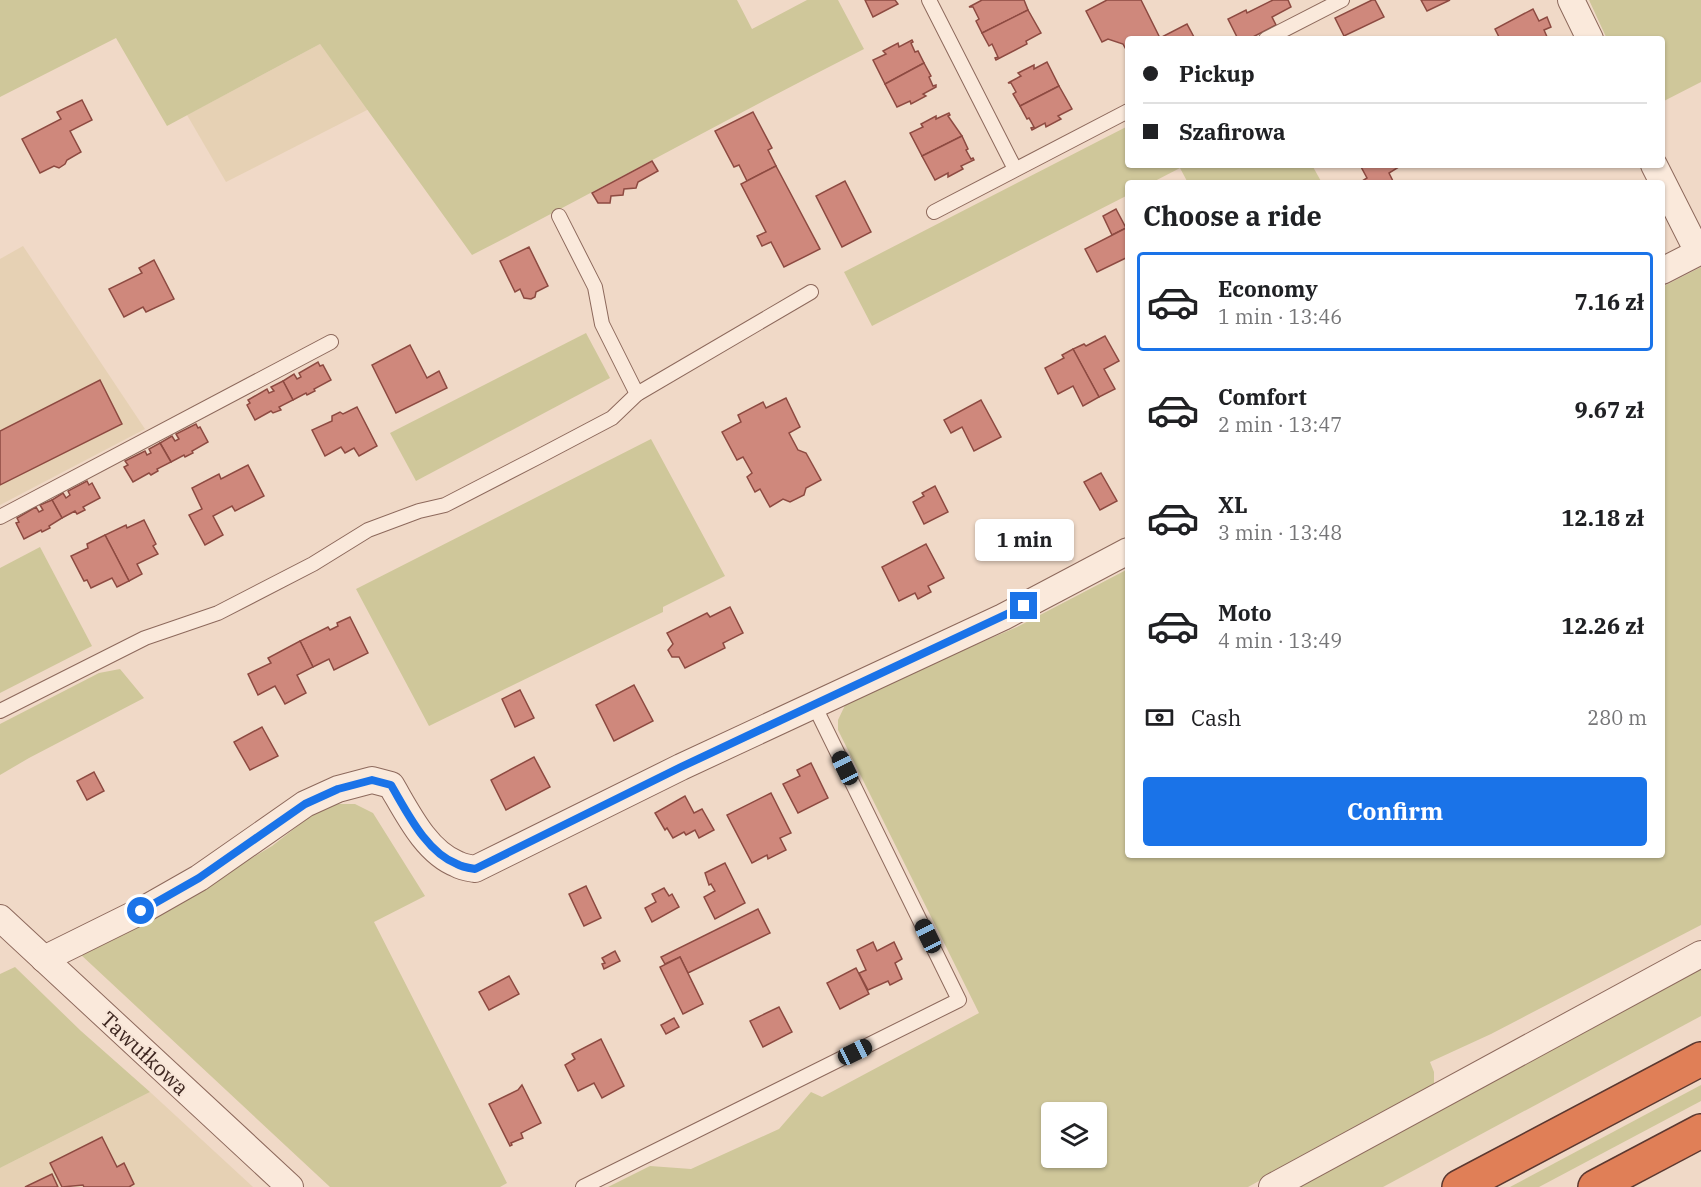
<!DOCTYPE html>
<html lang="en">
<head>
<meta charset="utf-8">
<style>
  :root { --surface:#fff; --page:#f6f6f6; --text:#202124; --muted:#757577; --line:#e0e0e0; --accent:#1a73e8 }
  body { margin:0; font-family:"IBM Plex Serif",serif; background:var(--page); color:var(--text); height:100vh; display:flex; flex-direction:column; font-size:22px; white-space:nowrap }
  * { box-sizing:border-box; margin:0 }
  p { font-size:20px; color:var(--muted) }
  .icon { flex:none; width:33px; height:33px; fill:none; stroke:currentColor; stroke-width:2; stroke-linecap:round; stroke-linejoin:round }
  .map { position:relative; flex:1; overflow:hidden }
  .drawer { position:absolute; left:1125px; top:180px; width:540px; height:678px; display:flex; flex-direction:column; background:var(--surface); border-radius:6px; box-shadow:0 2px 4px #0004 }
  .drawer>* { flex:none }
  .guide { position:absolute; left:1125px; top:36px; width:540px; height:132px; border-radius:6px; box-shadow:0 2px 4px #0004; display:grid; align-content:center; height:132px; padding:0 18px; background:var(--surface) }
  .tools { position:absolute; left:1041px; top:1102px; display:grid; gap:12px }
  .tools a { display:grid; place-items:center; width:66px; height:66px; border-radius:6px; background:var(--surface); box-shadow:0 2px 4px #0004; font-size:30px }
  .end { position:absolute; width:27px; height:27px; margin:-14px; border:8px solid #1a73e8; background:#fff; box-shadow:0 0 0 3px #fff }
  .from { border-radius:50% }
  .bubble { position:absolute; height:42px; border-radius:6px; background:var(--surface); box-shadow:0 2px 4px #0004; font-size:20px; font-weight:700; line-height:42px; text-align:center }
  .car { position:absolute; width:18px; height:36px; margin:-18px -9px; border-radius:8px; box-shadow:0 0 4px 2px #0007; background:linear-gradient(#222 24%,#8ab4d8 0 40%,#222 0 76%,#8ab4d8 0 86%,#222 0) }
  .guide b { display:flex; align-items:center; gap:21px; height:57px; font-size:22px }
  .guide b+b { border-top:2px solid var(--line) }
  .guide i { width:15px; height:15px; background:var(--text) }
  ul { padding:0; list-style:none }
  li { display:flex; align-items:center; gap:18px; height:99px; margin:0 12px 9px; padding:0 6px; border:3px solid transparent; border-radius:6px }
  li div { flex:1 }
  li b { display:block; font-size:22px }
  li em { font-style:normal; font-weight:700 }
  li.active { border-color:var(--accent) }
  li>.icon { width:54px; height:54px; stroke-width:1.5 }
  h2 { padding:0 18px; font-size:27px; line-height:72px }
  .pay { display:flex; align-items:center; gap:15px; height:66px; padding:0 18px; font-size:22px }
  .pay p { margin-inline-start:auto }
  .cta { display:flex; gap:12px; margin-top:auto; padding:12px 18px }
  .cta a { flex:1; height:69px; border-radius:6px; background:var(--accent); color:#fff; font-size:24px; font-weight:700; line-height:69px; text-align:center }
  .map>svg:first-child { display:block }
  .farmland { fill:#e6d1b4 }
  .green { fill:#cfc79a; fill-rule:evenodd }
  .building { fill:#cf887c; stroke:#8d4a41; stroke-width:1.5 }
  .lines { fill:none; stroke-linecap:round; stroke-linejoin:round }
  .service-casing { stroke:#8d695c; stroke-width:16 }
  .minor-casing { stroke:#8d695c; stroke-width:28 }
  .motorway-casing { stroke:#5b3830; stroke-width:36 }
  .service { stroke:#fae9db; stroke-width:14 }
  .minor { stroke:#fae9db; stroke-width:26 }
  .motorway { stroke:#e07f57; stroke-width:33 }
  .route { stroke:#1a73e8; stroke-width:8 }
  .labels { text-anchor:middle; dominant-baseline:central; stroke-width:4.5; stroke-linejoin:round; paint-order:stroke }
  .street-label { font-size:21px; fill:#3d2620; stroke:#f7e5d7 }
</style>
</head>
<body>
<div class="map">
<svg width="1701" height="1187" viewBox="0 0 1701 1187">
  <rect width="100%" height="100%" fill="#f0d9c7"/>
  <g class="farmland">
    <path d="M320,44l49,65 -143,73 -39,-67z"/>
    <path d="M23,246l122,183 -145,76v-246z"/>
    <path d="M150,1092l103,95h-253v-19z"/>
  </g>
  <g class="green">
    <path d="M0,0h737l15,29 55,-29h31l26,49c-132,67 -261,139 -392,206l-152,-211 -153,82 -51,-88 -116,59z"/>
    <path d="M1589,0h112v82l-39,20v-63h-55z"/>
    <path d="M1128,126v39h184l10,18h-134l-8,-15 -29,15h-23v12l-256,131 -28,-54z"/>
    <path d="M1701,267v658l-210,109 -61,28 4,10v14l-186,101h-640l42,-21 41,3 88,-40 32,-37 11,5 157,-84 -141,-283v-10l10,-21 169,-72 111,-58v286h534v-568zM1052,1113h44v45h-44z"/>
    <path d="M586,333l24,45 -194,103 -26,-48z"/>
    <path d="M651,439l74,137 -62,31v5l-234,114 -73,-137z"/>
    <path d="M40,547l52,99 -92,47v-125z"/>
    <path d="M120,669l24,29 -115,60 -29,17v-51l99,-51z"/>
    <path d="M326,804h29l18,9 52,83 -51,26 133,261 -7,4h-170l-251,-234 106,-55 87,-52z"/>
    <path d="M1701,963v53l-318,171h-87z"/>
    <path d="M15,967l66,64 69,61 -150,76v-194z"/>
    <path d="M1701,1085v16l-162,86h-29z"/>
  </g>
  <g class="building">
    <path d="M865,0h30l3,4 -25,13z"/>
    <path d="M982,0h42l4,10 -46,23 -6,-12 3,-2 -6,-12h-4z"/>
    <path d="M1107,0h34l19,38 27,-14 8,15h-67v14l-5,-9 -15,-5 -6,3 -16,-31z"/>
    <path d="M1273,0h15l3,7 -19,10 4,8 -27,14h-11l-10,-20 18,-9 1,3z"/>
    <path d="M1372,0h3l9,17 -40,19 -9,-18z"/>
    <path d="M1421,0h29l-23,11z"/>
    <path d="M1533,9l6,12 8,-4 4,10 -7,3 4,9h-48l-5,-10z"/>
    <path d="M1028,10l13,23 -15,8 1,3 -31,16 -1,-2 3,-1 -6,-13 -3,2 -7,-13z"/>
    <path d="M912,40l1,2 -2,1 4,9 3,-1 6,12 -39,21 -12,-24 13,-6 -3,-3 15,-8 1,4z"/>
    <path d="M1047,62l12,24 -39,20 -7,-12 3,-2 -5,-9h-3l13,-7 -3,-3 16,-8v4z"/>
    <path d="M924,63l7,13 -2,1 4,9 3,-1v2l-13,7 3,2 -15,8 -1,-3 -13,6 -12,-23z"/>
    <path d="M1059,86l13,23 -14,7 3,3 -15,8 -1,-4 -13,7 -1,-2 3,-1 -5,-9 -2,1 -7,-13z"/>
    <path d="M82,100l10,20 -22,11 11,21 -14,8 -2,4 -6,4 -5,-2 -14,7 -18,-34 39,-20 -4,-7z"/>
    <path d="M753,112l19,36 -4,2 8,16 -29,15 -8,-16 -5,2 -19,-36z"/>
    <path d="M949,113l1,2 -2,1 14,20 -40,20 -12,-23 13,-6 -2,-3 15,-8v3z"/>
    <path d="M962,136l6,13 -2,1 5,9 2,-1 1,2 -13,6 2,3 -15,8v-4l-13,7 -13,-24z"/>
    <path d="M652,161l6,10 -20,11 -2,6 -12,1 -1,6 -12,1 -1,7h-12l-6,-10z"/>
    <path d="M1360,165h42l-13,8 4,8 -2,2h-32l8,-5z"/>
    <path d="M776,166l44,83 -36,18 -13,-25 -9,4 -5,-10 9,-4 -25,-48z"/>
    <path d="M845,181l26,51 -29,15 -26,-51z"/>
    <path d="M1116,209l10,19 -14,7 -9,-19z"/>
    <path d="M1128,227v30l-31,15 -12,-23z"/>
    <path d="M529,247l19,39 -12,6 -1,5 -4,2 -7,-1 -4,-9 -5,3 -15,-31z"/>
    <path d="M154,260l20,39 -28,13 -3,-5 -19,10 -15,-28 33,-16 -3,-5z"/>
    <path d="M1105,336l14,25 -15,8 11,20 -16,8 -26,-48 11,-5 2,2z"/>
    <path d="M410,345l17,33 12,-7 8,17 -51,25 -24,-48z"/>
    <path d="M1073,349l26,48 -16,9 -10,-20 -15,8 -13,-26 19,-10 -2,-3z"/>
    <path d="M318,362l2,4 3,-1 8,15 -17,9 1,2 -8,4 -1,-2 -13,7 -10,-19 11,-7 3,5 4,-2 -2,-4z"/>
    <path d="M100,380l22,44 -122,61v-54z"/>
    <path d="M283,381l10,19 -14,7 2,3 -8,3 -2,-2 -16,9 -8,-15 3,-2 -2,-3 19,-11 2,4 5,-2 -3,-4z"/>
    <path d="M786,398l14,29 -11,6 9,17 8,3 15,27 -15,8 -2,7 -14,7 -7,-3 -13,8 -10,-18 -5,3 -8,-15 5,-4 -9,-16 -6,3 -15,-28 19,-10 -3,-7 25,-13 3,6z"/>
    <path d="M981,400l20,37 -27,14 -12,-24 -11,6 -7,-13z"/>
    <path d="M357,407l20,39 -18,10 -5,-8 -9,5 -4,-6 -16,9 -13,-26 20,-9v-5l8,-4 3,2z"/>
    <path d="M196,424l2,4 2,-1 8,15 -16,9 1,2 -8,4 -1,-2 -13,7 -11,-19 12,-7 3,5 4,-2 -3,-5z"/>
    <path d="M160,443l11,19 -14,7 1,2 -7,4 -2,-2 -16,9 -9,-15 4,-2 -3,-4 20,-10 2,4 4,-2 -2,-4z"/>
    <path d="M248,465l16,31 -29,15 -3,-5 -19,10 10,19 -18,10 -16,-30 13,-6 -10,-21 27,-14 2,5z"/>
    <path d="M1101,473l16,28 -17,9 -16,-28z"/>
    <path d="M87,481l2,4 3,-2 8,15 -17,9 2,3 -8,4 -2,-3 -13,7 -10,-18 11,-7 3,5 4,-3 -2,-4z"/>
    <path d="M935,486l13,26 -24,12 -11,-22 11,-6 -2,-3z"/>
    <path d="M52,500l10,18 -13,8 1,2 -8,4 -1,-2 -17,9 -8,-16 3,-1 -2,-4 19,-11 3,5 4,-2 -3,-5z"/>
    <path d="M144,520l12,24 -3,2 5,8 -21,10 5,10 -13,7 -24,-46 21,-10 1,3z"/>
    <path d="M105,535l24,46 -12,6 -5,-9 -21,10 -4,-8 -3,1 -13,-25 17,-8 -1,-4z"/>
    <path d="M926,544l18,34 -16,8 3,6 -13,7 -3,-6 -16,8 -17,-34z"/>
    <path d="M730,607l13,26 -20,10 2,5 -40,20 -6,-11h-7l-4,-7 5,-6 -6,-11 40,-20 3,4z"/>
    <path d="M350,617l18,36 -34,17 -5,-11 -16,8 -13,-26 28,-14 2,3 8,-4 -1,-3z"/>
    <path d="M300,641l13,26 -16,8 9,18 -21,11 -10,-18 -17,9 -10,-21 23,-11 -3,-5z"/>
    <path d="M634,685l19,36 -39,20 -18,-36z"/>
    <path d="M520,690l14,28 -19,9 -13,-28z"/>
    <path d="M262,727l16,29 -28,14 -16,-28z"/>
    <path d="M534,757l16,30 -44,23 -15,-30z"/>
    <path d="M811,763l17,35 -30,15 -15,-29 17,-8 -3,-6z"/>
    <path d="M94,772l10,19 -17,9 -10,-19z"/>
    <path d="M771,793l20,40 -11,5 6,12 -18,9 -1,-4 -15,8 -25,-48z"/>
    <path d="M685,796l9,17 8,-4 12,21 -15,8 -4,-8 -9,5 -2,-3 -11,6 -6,-10 -2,2 -10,-17z"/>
    <path d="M725,863l20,40 -30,16 -11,-22 11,-6 -4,-7 -2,1 -4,-12z"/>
    <path d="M586,886l15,32 -17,8 -15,-32z"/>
    <path d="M664,888l5,8 3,-2 7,13 -27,15 -7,-14 11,-6 -4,-8z"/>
    <path d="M758,909l12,24 -82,40 -8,-16 -15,7 -4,-7z"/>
    <path d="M873,942l4,9 17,-9 8,17 -7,4 7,16 -12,6 -2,-4 -20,9 -9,-17 7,-3 -9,-20z"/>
    <path d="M615,951l5,10 -16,8 -2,-5 3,-1 -3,-5z"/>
    <path d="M680,957l23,47 -20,10 -23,-47z"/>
    <path d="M856,968l13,26 -29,15 -13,-26z"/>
    <path d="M509,976l10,18 -30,16 -10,-18z"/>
    <path d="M779,1007l13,25 -29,15 -13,-26z"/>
    <path d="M674,1018l5,9 -13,7 -5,-9z"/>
    <path d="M601,1039l23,47 -22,12 -8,-15 -16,8 -13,-26 10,-6 -3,-5z"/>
    <path d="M522,1085l19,38 -20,10 2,5 -12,5 1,2 -2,1 -21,-42 29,-14z"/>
    <path d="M102,1137l15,30 7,-4 10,21 -5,3h-45l-1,-2 -21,2 -12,-24z"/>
    <path d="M52,1174l6,13h-33z"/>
  </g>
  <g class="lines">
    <g class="service-casing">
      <g id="service">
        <path d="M929,0l86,169"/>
        <path d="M1266,39l76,-39"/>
        <path d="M934,212l194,-101"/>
        <path d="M559,216l36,71 7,37 35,70"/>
        <path d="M0,517l331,-175"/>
        <path d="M0,711l145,-73 73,-25 95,-49 55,-34 51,-19 26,-6 93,-48 74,-39 25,-24 174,-102"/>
        <path d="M583,1187l376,-187 -145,-295"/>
      </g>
    </g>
    <g class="minor-casing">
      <g id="minor">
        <path d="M1571,0l19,39"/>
        <path d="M1654,165l44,87"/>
        <path d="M1662,271l39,-20"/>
        <path d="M0,918l290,269"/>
        <path d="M44,959l97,-48 58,-33 106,-74 33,-15 34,-9 19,5c16,27 35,67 66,79 5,3 12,4 18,5l206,-102 322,-150 125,-66"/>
        <path d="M1272,1187l429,-233"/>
      </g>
    </g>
    <g class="motorway-casing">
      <g id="motorway">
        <path d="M1459,1187l242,-128"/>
        <path d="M1595,1187l106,-56"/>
      </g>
    </g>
    <use href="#service" class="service"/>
    <use href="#minor" class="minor"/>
    <use href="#motorway" class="motorway"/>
  </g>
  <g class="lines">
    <path class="route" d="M141,911l58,-33 106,-74 33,-15 34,-9 19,5c16,27 35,67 66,79 5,3 12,4 18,5l206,-102 343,-161"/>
  </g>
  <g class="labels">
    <g class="street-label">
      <text transform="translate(145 1053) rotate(43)">Tawułkowa</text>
    </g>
  </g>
</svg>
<div class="tools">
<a><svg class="icon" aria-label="layers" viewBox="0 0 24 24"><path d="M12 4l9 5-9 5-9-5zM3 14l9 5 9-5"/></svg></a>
</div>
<i class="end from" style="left:141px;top:911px"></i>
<i class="end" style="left:1024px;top:606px"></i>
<div class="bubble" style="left:975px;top:519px;width:99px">1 min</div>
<i class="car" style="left:845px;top:768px;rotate:334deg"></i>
<i class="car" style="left:928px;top:936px;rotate:334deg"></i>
<i class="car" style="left:855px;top:1052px;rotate:64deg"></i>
<div class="guide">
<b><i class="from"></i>Pickup</b>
<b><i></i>Szafirowa</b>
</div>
<section class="drawer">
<h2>Choose a ride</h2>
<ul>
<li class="active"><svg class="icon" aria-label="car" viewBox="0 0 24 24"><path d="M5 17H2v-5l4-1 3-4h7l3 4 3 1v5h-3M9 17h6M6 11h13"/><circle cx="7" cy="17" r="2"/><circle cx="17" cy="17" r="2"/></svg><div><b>Economy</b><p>1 min · 13:46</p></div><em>7.16 zł</em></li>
<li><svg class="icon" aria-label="car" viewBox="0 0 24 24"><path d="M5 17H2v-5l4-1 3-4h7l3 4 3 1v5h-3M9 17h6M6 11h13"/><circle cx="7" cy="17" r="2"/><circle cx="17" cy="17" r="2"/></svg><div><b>Comfort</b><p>2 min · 13:47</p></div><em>9.67 zł</em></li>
<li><svg class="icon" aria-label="car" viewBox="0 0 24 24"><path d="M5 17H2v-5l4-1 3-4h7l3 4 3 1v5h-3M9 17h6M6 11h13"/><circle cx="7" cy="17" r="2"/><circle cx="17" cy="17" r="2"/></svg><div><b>XL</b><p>3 min · 13:48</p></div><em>12.18 zł</em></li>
<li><svg class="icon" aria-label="car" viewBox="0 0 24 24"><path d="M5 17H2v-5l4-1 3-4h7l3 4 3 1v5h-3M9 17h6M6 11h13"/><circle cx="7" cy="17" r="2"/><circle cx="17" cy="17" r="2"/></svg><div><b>Moto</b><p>4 min · 13:49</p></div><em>12.26 zł</em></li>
</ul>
<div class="pay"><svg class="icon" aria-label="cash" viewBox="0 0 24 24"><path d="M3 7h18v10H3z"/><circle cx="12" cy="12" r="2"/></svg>Cash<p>280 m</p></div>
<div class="cta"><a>Confirm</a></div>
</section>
</div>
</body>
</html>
